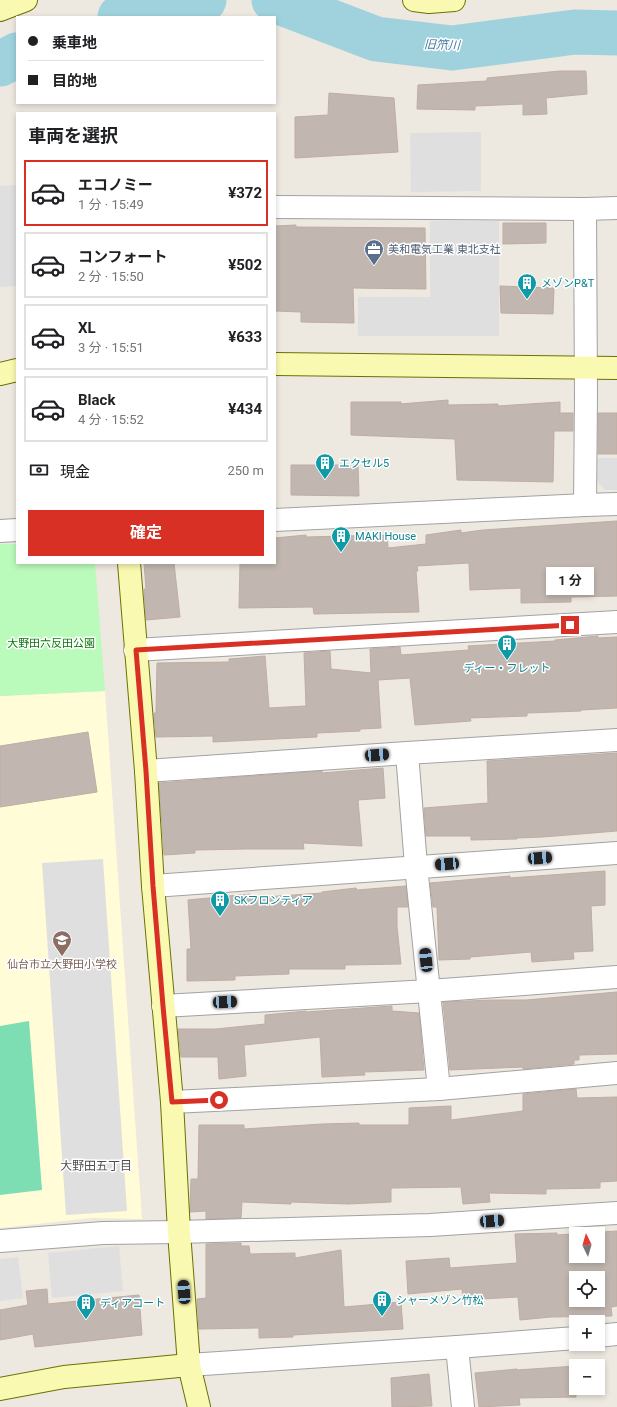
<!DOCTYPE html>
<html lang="ja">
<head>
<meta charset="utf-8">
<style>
  :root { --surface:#fff; --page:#f2f2f2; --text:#202124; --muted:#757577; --line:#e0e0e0; --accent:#d93025 }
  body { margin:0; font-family:Roboto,"Noto Sans JP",sans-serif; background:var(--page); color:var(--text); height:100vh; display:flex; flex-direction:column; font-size:15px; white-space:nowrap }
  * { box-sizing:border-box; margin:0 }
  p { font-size:13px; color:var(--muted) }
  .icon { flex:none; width:22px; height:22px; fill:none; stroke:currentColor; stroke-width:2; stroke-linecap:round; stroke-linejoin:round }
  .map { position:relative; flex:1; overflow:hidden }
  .side { position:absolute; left:16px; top:112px; width:260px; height:452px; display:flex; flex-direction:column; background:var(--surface); border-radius:0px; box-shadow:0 2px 6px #0003 }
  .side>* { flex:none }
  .banner { position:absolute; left:16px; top:16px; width:260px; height:88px; border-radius:0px; box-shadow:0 2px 6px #0003; display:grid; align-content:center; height:88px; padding:0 12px; background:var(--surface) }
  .needle { width:26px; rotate:355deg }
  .tools { position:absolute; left:569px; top:1227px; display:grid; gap:8px }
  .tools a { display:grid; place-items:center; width:36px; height:36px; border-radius:0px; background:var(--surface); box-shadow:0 2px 6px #0003; font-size:20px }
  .end { position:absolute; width:18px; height:18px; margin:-9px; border:5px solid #d93025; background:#fff; box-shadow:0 0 0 2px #fff }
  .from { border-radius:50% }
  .bubble { position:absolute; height:28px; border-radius:0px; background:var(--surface); box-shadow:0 2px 6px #0003; font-size:13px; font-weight:700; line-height:28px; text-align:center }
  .car { position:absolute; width:12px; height:24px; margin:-12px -6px; border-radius:5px; box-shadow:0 0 3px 1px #0007; background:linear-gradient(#222 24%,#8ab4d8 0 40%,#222 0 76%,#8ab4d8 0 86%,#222 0) }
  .banner b { display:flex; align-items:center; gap:14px; height:38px; font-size:15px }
  .banner b+b { border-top:1px solid var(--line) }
  .banner i { width:10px; height:10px; background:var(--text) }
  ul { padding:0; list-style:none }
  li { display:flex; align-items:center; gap:12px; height:66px; margin:0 8px 6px; padding:0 4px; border:2px solid var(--line); border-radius:0px }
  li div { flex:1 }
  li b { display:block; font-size:15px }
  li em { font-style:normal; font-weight:700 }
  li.current { border-color:var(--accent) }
  li>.icon { width:36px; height:36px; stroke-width:1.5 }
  h2 { padding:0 12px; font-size:18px; line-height:48px }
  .pay { display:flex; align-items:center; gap:10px; height:44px; padding:0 12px; font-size:15px }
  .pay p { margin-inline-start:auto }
  .action { display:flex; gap:8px; margin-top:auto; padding:8px 12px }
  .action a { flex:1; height:46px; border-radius:0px; background:var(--accent); color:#fff; font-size:16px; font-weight:700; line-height:46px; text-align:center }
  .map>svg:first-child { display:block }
  .education { fill:#fffcd7 }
  .park { fill:#bafabb }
  .pitch { fill:#7cdeb2 }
  .parking { fill:#dfdfdf }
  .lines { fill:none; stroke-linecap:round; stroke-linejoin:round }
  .river { stroke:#9fd2dc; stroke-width:45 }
  .building { fill:#c1b7b0; stroke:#bfada2; fill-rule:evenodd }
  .street-casing { stroke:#a2a2a2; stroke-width:24 }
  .secondary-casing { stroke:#6c7103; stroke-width:24 }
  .street { stroke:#fff; stroke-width:22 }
  .secondary { stroke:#faf9b1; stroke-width:22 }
  .route { stroke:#d93025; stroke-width:5 }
  .labels { text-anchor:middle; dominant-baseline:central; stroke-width:3; stroke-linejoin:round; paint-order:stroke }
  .service-label { font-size:11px; fill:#4e5e75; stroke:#fff; text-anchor:start }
  .culture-label { font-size:11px; fill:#0d838f; stroke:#fff; text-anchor:start }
  .park-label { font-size:11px; fill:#0a780c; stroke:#fff }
  .education-label { font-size:11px; fill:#785e54; stroke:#fff }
  .water-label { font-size:12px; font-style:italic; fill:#447aa3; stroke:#fff }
  .neighbourhood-label { font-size:12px; fill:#4e4e4e; stroke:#fff }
</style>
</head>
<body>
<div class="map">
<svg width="617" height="1407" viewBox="0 0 617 1407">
  <rect width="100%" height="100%" fill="#ede8e0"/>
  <path class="education" d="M105,691l37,528 -50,-1 -92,10v-532z"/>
  <path class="park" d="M0,544h17v19h78l10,128 -105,5z"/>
  <path class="pitch" d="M29,1021l13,169 -42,5v-169z"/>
  <g class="parking">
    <path d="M481,132v59l-70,1 -1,-59z"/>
    <path d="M17,185v101l-17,1v-101z"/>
    <path d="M430,221h69v115h-141v-39h72z"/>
    <path d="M594,458h23v32h-12l-10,-11z"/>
    <path d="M103,859l24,352 -61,4 -24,-352z"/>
    <path d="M119,1246l4,45 -71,7 -4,-45z"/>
    <path d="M18,1257l5,41 -23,3v-42z"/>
  </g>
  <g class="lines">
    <g class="river">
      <path d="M274,0l102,39 76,9 123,-16 42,1"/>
      <path d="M120,17l84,-17"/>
      <path d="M0,64l17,-9"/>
    </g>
  </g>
  <g class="building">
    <path d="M560,71h26l1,23 -41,4 1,16 -24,1v-11l-48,2v4l-58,-1 1,-24 69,-4v-3z"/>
    <path d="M329,93l65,5 4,54 -103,6v-41l33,-2z"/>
    <path d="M503,223h43v20l-43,1z"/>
    <path d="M296,225v2l129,1 1,61 -73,-1 1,35 -53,-1v-10l-26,-1v-85z"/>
    <path d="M500,286l54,2 -1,26 -52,-1z"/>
    <path d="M448,400v5l50,-1v2l62,-4v11h13v18h-19l-1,51 -96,-2 -2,-41 -104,-4v-33h50v2z"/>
    <rect x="598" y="413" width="19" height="41"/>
    <path d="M291,465h67l1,31 -68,-1z"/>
    <path d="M617,521v75l-46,1v5l-50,1v-15l-51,2 -1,-27 -52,3 1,5h-2l3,41 -105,2 -1,-7 -74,1 1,-45h35v-25l31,-3v2l81,-2 1,13 38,-4v-9l35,-5v3l22,-3z"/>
    <path d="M144,563h30l6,54 -34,3 -2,-31h2z"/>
    <path d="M598,636v2l19,-1v71l-36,2v1l-54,2v3l-57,2 1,3 -56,4 -5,-47 -32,2 3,48 -21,1v2l-43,2v4l-104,5v-6l-57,1 -2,-24h2l1,-50 72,-1v-3l36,-3 4,52 37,-2 -2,-53 26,-2 1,18 40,4 -1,-24 30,-2 1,8 68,-5 -1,-4 87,-5v-1z"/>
    <path d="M88,732l9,60 -97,15v-61z"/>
    <path d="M617,753v78l-74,6 -26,1v1l-46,1v-4h-45l-2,-28 64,-5 -1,-42z"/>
    <path d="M383,768l2,30 -27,2 4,46 -59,-3 1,6h-59l-50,1v3l-31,2 -5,-72 163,-12v2z"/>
    <path d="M605,871v34l-14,1 2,45 -20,1 1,7 -42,3 -1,-10 -61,5v2l-31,1 -2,-53h-4l-3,-24 80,-7v2z"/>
    <path d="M406,886l2,21h-11v20l4,37 -56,1v4h-56v5l-54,2v4l-48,1v-32h4l-3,-49 62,-6 1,4 71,-5v-1l34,-4 1,2z"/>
    <path d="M617,992v62l-38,1v5h-5v4l-51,5v-2l-73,3 -7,-68 49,-2h34z"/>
    <path d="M392,1006v5l27,2 5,57 -60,2 1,3 -43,2 -2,-40 -76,8 2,31 -27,3 -1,-22h-37l-3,-28h38l49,-5v-9l41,-4v1z"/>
    <path d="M576,1089l1,9 40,-1v84l-17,1v6l-54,1v5l-57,-1 1,9 -27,2 -2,-17 -70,1v14l-43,2 -57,-2v2l-49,-2 -1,16 -35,1v-8l-16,1 1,-33h7l1,-54h45v4l78,-5 37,-1v2h50v-17l42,-2v14l72,-9v-17z"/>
    <path d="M617,1231v75l-6,1 1,9 -61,1 -31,3 -2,-23 -55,3 -1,-11 -54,5 -2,-33 43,-3 1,10 67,-5 -2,-29 42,-1v2zM576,1234h22v22h-22zM576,1278h22v22h-22z"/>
    <path d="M241,1243v3h8l1,8 45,-1v5l46,-8 3,57 57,-5 2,27 -110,6v2l-34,1v-10l-60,1 -2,-30 9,-1v-54z"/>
    <path d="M47,1289l1,15 91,-9 3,40 -107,12 -2,-13 -33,6v-30l28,-5 -2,-14z"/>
    <path d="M576,1366v31l-57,1 1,7 -41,2 -4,-34 42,-4v1z"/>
    <path d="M429,1374l3,32 -40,1 -1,-29z"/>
  </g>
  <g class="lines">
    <g class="street-casing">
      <g id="street">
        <path d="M275,207l310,2"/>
        <path d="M585,505l1,-110 -1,-186 32,-1"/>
        <path d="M275,520l310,-15 32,-1"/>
        <path d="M0,531l17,-1"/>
        <path d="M135,650l482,-28"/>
        <path d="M146,771l261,-18"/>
        <path d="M153,886l464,-33"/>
        <path d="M163,1006l266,-15 188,-14"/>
        <path d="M439,1089l-23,-223 -9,-113 210,-13"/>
        <path d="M172,1102l267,-13 178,-16"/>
        <path d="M0,1241l103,-8 76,-1 251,-7 187,-12"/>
        <path d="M598,1336l19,-2"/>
        <path d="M457,1347l6,60"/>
        <path d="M189,1365l268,-18 119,-9"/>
      </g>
    </g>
    <g class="secondary-casing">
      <g id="secondary">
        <path d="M414,0l15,2 25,-2"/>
        <path d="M0,10l26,-10"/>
        <path d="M275,364l342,4"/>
        <path d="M0,374l17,-4"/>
        <path d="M129,563l17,208 7,115 19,216 7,130 10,133 10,42"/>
        <path d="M0,1389l64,-12 125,-12"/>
      </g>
    </g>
    <use href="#street" class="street"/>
    <use href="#secondary" class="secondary"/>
  </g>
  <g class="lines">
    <path class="route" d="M219,1100l-47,2 -9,-96 -10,-120 -7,-115 -10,-121 434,-25"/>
  </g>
  <defs>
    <g id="office-pin" transform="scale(1)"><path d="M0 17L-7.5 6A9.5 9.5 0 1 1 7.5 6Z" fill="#5c6f8a" stroke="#fff"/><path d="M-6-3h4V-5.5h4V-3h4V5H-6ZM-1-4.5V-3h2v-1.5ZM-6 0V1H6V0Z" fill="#fff"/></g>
    <g id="building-pin" transform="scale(1)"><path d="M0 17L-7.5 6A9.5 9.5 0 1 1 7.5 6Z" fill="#0f9aa8" stroke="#fff"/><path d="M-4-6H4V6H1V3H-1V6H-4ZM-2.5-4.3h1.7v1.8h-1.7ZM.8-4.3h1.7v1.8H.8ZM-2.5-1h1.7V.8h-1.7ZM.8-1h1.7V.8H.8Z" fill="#fff"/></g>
    <g id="school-pin" transform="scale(1)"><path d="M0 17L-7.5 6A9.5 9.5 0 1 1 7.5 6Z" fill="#8d6e63" stroke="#fff"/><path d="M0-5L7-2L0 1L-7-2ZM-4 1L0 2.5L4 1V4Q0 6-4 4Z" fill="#fff"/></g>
  </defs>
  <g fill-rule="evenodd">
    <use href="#office-pin" x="374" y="249"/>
    <use href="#building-pin" x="527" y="283"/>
    <use href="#building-pin" x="325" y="463"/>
    <use href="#building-pin" x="341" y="536"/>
    <use href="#building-pin" x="507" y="644"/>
    <use href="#building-pin" x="220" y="900"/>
    <use href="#school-pin" x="62" y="940"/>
    <use href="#building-pin" x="382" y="1300"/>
    <use href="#building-pin" x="86" y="1303"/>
  </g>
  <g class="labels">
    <g class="service-label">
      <text x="388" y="249">美和電気工業 東北支社</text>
    </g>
    <g class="culture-label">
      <text x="541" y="283">メゾンP&amp;T</text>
      <text x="339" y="463">エクセル5</text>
      <text x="355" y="536">MAKI House</text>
      <text x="507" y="668" text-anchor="middle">ディー・フレット</text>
      <text x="234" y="900">SKフロンティア</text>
      <text x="396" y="1300">シャーメゾン竹松</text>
      <text x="100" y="1303">ディアコート</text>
    </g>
    <g class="park-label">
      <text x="51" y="643">大野田六反田公園</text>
    </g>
    <g class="education-label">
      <text x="62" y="964">仙台市立大野田小学校</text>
    </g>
    <g class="water-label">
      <text transform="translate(442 45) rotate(2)">旧笊川</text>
    </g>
    <g class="neighbourhood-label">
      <text x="96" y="1166">大野田五丁目</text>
    </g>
  </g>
</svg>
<div class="tools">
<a><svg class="needle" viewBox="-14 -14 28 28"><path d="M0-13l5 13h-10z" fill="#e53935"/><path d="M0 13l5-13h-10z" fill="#757577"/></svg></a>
<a><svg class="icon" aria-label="locate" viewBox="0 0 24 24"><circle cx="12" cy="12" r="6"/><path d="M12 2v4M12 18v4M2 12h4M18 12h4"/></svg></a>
<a>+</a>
<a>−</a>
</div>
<i class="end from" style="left:219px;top:1100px"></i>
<i class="end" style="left:570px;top:625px"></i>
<div class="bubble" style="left:546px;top:567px;width:48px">1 分</div>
<i class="car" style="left:377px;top:755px;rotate:86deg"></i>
<i class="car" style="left:540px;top:858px;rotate:86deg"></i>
<i class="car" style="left:447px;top:864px;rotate:266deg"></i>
<i class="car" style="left:426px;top:960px;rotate:354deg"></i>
<i class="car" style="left:225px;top:1002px;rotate:87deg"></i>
<i class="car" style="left:492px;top:1221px;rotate:86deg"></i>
<i class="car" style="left:184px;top:1292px;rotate:356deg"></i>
<div class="banner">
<b><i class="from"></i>乗車地</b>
<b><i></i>目的地</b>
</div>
<section class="side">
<h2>車両を選択</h2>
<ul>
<li class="current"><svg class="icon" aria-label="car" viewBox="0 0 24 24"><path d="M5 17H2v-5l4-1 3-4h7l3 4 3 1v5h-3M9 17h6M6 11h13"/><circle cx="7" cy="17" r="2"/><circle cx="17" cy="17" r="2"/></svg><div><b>エコノミー</b><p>1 分 · 15:49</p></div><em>¥372</em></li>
<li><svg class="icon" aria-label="car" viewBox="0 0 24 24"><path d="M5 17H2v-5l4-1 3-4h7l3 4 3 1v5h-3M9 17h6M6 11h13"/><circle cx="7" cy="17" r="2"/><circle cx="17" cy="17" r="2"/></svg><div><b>コンフォート</b><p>2 分 · 15:50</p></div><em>¥502</em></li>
<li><svg class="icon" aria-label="car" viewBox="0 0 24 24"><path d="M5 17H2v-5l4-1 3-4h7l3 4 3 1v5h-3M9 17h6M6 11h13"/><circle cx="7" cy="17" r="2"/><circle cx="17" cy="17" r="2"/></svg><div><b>XL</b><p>3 分 · 15:51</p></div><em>¥633</em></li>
<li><svg class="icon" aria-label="car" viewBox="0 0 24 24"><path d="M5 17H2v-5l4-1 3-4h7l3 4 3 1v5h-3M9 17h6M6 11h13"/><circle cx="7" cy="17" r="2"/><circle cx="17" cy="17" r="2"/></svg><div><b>Black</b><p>4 分 · 15:52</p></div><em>¥434</em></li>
</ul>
<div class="pay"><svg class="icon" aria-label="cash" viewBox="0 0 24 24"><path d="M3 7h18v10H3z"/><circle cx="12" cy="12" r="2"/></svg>現金<p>250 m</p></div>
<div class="action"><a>確定</a></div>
</section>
</div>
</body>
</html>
